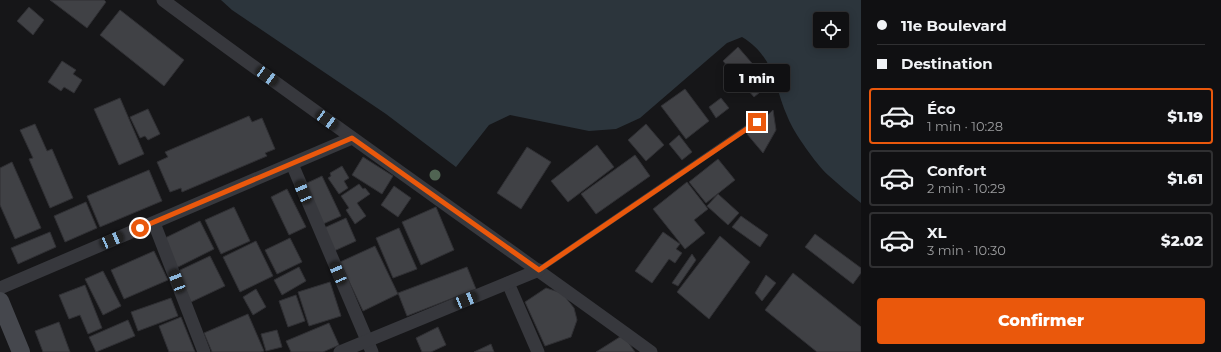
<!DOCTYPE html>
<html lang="fr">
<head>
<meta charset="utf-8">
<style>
  :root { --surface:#101012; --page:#1e1e20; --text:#f1f3f6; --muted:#9c9d9f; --line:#303032; --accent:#ea580c }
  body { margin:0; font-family:Montserrat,sans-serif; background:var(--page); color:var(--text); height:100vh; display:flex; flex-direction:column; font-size:15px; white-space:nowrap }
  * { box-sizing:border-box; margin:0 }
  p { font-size:13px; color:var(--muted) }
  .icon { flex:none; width:22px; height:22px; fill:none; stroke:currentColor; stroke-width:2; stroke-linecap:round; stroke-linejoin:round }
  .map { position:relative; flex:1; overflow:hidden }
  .drawer { display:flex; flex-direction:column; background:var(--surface); width:360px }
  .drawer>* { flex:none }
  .top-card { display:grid; align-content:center; height:88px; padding:0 16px; background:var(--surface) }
  .tools { position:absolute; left:813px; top:12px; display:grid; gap:8px }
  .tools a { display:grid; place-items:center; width:36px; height:36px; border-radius:4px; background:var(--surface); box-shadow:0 2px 10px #0003,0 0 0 1px var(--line); font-size:20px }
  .end { position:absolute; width:18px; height:18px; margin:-9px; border:5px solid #ea580c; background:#fff; box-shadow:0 0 0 2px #fff }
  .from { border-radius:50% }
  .bubble { position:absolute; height:28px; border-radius:4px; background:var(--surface); box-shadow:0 2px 10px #0003,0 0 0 1px var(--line); font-size:13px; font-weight:800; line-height:28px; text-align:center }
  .car { position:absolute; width:12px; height:24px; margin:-12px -6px; border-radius:5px; box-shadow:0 0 3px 1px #0007; background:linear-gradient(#222 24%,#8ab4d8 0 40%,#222 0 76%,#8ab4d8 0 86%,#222 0) }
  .top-card b { display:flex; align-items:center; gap:14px; height:38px; font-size:15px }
  .top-card b+b { border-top:1px solid var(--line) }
  .top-card i { width:10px; height:10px; background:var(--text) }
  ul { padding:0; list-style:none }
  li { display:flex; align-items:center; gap:12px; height:56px; margin:0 8px 6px; padding:0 8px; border:2px solid var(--line); border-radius:4px }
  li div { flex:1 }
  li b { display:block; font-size:15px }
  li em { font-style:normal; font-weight:800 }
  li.selected { border-color:var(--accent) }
  li>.icon { width:36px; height:36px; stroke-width:1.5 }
  .primary-button { display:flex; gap:8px; margin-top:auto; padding:8px 16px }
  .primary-button a { flex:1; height:46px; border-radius:4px; background:var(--accent); color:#fff; font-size:16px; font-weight:800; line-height:46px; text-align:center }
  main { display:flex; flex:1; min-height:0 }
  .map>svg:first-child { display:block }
  .water { fill:#2c353c; fill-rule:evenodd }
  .building { fill:#404145; stroke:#303034 }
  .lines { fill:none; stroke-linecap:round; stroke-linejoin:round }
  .service { stroke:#37383d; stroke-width:6 }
  .minor { stroke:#37383d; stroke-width:13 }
  .secondary { stroke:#45474d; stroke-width:18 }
  .tree { fill:#506452 }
  .route { stroke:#ea580c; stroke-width:5 }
</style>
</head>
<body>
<main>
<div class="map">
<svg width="861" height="352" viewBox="0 0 861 352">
  <rect width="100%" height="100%" fill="#161618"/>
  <path class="water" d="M221,0h640v203c-11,-9 -22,-18 -33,-28 -12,-11 -34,-42 -40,-57 -15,-33 -12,-60 -46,-81l-15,6 -87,75 -24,11 -27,2 -79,-16 -21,10 -33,42 -70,-53 -154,-104zM820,19h22v22h-22z"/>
  <g class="building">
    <path d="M50,0h54l2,2 -19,26z"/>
    <path d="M29,7l15,13 -11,15 -16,-14z"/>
    <path d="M120,10l64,50 -20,26 -64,-51z"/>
    <path d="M738,47l32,37 -16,13 -31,-36z"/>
    <path d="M62,61l14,9 -3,4 9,6 -8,13 -10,-6 -3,4 -13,-9z"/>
    <path d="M685,89l24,32 -23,18 -25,-33z"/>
    <path d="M120,98l24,56 -25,11 -25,-56z"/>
    <path d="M721,98l8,10 -13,10 -7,-11z"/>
    <path d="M148,109l12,25 -12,6 -3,-4 -5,2 -10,-21z"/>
    <path d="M773,110l3,20 -13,23 -16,-19z"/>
    <path d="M249,116l3,6 10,-4 13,31 -10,4 2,3 -85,36 -1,-4 -11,4 -13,-30 11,-5 -3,-5z"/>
    <path d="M35,124l12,27 5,-2 21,49 -23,10 -21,-49 4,-1 -13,-28z"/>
    <path d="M646,124l18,21 -18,16 -18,-21z"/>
    <path d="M679,135l13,17 -10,8 -13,-16z"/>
    <path d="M597,145l17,22 -46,35 -17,-21z"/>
    <path d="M527,147l24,15 -30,47 -24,-16z"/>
    <path d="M635,155l15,21 -54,38 -15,-20z"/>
    <path d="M363,157l30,19 -11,18 -30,-19z"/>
    <path d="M718,159l17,21 -29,23 -17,-21z"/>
    <path d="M12,162l29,66 -26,11 -15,-34v-37z"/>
    <path d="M342,166l7,12 -5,3 4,7 -9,6 -11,-16 3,-2 -1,-3z"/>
    <path d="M149,170l13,31 -62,26 -13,-31z"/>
    <path d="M322,176l19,40 -18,8 -18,-40z"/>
    <path d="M687,182l21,27 -14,11 11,13 -20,16 -32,-40z"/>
    <path d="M359,184l4,5 2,-1 5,6 -13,9 9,13 -11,8 -9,-14 3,-2 -8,-12z"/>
    <path d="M394,186l17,12 -13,19 -17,-12z"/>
    <path d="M287,189l19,38 -17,8 -18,-38z"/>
    <path d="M718,194l21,19 -11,12 -21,-19z"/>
    <path d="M86,202l11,26 -32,14 -11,-26z"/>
    <path d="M234,207l16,34 -29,13 -16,-34z"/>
    <path d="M436,207l18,43 -33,15 -19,-43z"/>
    <path d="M741,216l27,19 -8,12 -28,-20z"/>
    <path d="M346,218l10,23 -22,10 -10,-23z"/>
    <path d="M200,221l14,28 -38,19 -13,-29z"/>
    <path d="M399,228l18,41 -24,9 -17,-40z"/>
    <path d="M50,232l6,15 -38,17 -7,-16z"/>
    <path d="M663,232l17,12 -4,5 6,4 -7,10 -6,-4 -17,24 -17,-12z"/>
    <path d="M815,234l46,34v5l-8,11 -48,-37z"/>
    <path d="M720,236l30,26 -41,57 -32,-27z"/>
    <path d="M290,238l12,24 -25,12 -12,-24z"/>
    <path d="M256,241l17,35 -33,16 -17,-35z"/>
    <path d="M375,246l23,48 -35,17 -23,-49z"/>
    <path d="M154,251l14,29 -44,19 -13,-29z"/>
    <path d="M692,254l4,6 -18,26 -6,-3z"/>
    <path d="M210,256l15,30 -34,16 -15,-30z"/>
    <path d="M299,267l7,14 -24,14 -8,-15z"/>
    <path d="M467,267l9,22 -69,27 -9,-23z"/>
    <path d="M103,271l18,35 -18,9 -18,-36z"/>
    <path d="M793,273l68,54v25h-44l-52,-42z"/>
    <path d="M766,275l10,8 -14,18 -7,-8z"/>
    <path d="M330,282l11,34 -32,10 -11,-34z"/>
    <path d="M85,285l17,43 -14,6 -8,-19 -11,4 -10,-24z"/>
    <path d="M546,288l16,5 12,15 3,12 -6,17 -26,9 -20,-44z"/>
    <path d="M256,289l10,18 -13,8 -10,-18z"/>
    <path d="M296,295l9,26 -17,6 -9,-26z"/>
    <path d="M171,298l7,18 -40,15 -7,-19z"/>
    <path d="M248,314l16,37 -3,1h-49l-8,-19z"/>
    <path d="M181,317l14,35h-26l-10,-26z"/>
    <path d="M128,320l7,16 -39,16 -7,-15z"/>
    <path d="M59,322l11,30h-27l-8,-21z"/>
    <path d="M329,323l10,22 -16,7h-32l-5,-11z"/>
    <path d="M438,327l8,18 -15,7h-9l-6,-14z"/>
    <path d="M277,330l5,17 -16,4 -5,-17z"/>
    <path d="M623,335l12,17h-39z"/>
    <path d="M491,344l3,8h-20z"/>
  </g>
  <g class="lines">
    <path class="service" d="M539,270l223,-152"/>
    <g class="minor">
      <path d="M163,0c161,120 326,234 488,352"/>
      <path d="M292,164l80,188"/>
      <path d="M154,223l50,129"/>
      <path d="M508,283l30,69"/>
      <path d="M0,288l352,-150"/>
      <path d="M340,352l199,-82"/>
    </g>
    <path class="secondary" d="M0,301l21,51"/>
  </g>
  <circle class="tree" cx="435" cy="175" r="5.5"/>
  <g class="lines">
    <path class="route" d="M140,228l212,-90 187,132 218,-148"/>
  </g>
</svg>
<div class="tools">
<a><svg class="icon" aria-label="locate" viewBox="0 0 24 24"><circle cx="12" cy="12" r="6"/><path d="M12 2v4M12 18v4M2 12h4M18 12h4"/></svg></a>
</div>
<i class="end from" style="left:140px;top:228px"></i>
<i class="end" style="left:757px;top:122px"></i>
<div class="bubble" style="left:724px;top:64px;width:66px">1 min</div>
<i class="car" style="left:267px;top:76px;rotate:126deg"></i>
<i class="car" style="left:327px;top:120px;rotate:126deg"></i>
<i class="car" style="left:303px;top:192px;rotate:337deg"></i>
<i class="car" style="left:112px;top:240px;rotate:67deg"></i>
<i class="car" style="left:338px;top:273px;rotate:337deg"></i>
<i class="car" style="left:177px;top:281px;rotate:339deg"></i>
<i class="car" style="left:466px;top:300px;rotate:68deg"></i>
</div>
<section class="drawer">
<div class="top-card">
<b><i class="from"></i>11e Boulevard</b>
<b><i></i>Destination</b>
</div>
<ul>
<li class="selected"><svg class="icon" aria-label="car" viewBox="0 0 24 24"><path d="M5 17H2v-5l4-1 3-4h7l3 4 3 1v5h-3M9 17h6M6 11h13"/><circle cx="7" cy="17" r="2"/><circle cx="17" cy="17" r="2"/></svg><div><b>Éco</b><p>1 min · 10:28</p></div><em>$1.19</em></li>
<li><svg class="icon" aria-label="car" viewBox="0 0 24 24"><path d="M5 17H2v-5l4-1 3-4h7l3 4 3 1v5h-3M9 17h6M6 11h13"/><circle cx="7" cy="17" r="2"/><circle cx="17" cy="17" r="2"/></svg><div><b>Confort</b><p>2 min · 10:29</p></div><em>$1.61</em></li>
<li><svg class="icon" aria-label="car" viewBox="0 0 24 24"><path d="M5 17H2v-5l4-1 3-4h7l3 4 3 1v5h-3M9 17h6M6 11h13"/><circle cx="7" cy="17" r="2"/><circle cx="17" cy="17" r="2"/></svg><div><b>XL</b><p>3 min · 10:30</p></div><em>$2.02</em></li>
</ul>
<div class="primary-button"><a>Confirmer</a></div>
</section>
</main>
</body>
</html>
